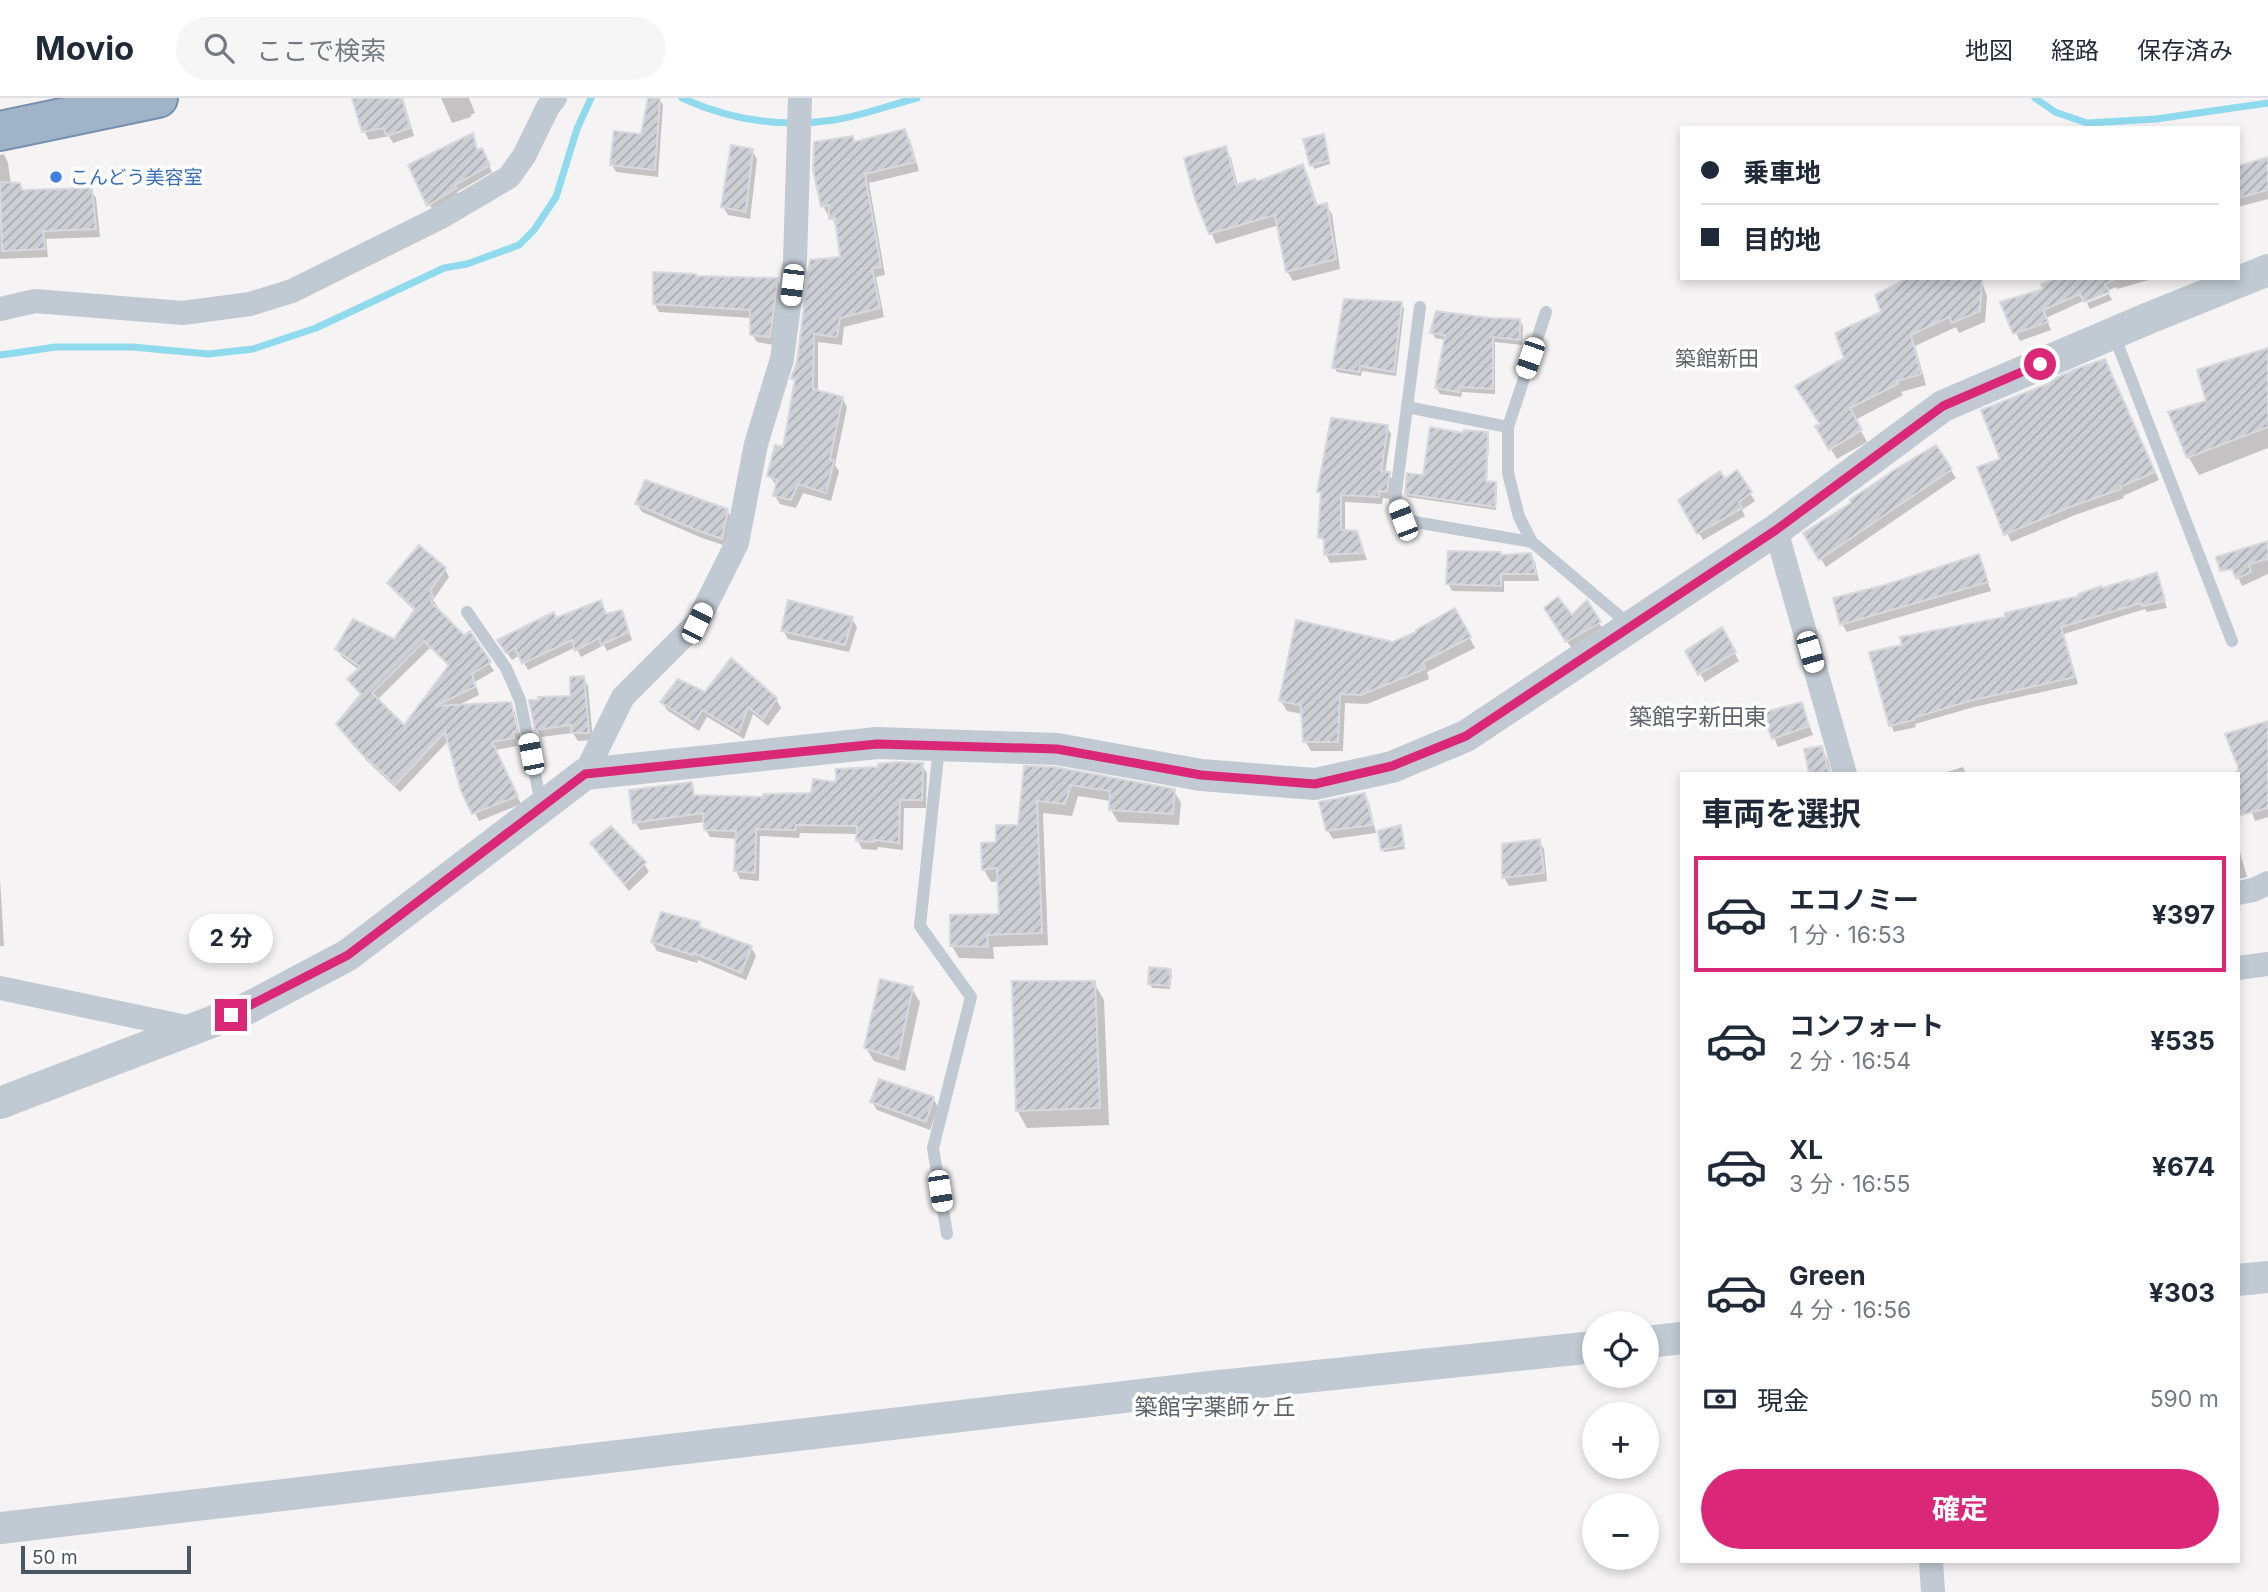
<!DOCTYPE html>
<html lang="ja">
<head>
<meta charset="utf-8">
<style>
  :root { --surface:#fff; --page:#f6f6f7; --text:#1f2937; --muted:#747a83; --line:#e0e1e3; --accent:#db2777 }
  body { margin:0; font-family:Inter,"Noto Sans JP",sans-serif; background:var(--page); color:var(--text); height:100vh; display:flex; flex-direction:column; font-size:26px; white-space:nowrap }
  * { box-sizing:border-box; margin:0 }
  p { font-size:23px; color:var(--muted) }
  .icon { flex:none; width:38px; height:38px; fill:none; stroke:currentColor; stroke-width:2; stroke-linecap:round; stroke-linejoin:round }
  .map { position:relative; flex:1; overflow:hidden }
  .panel { position:absolute; left:1680px; top:674px; width:560px; height:791px; display:flex; flex-direction:column; background:var(--surface); border-radius:0px; box-shadow:0 4px 10px #0003 }
  .panel>* { flex:none }
  .top-card { position:absolute; left:1680px; top:28px; width:560px; height:154px; border-radius:0px; box-shadow:0 4px 10px #0003; display:grid; align-content:center; height:154px; padding:0 21px; background:var(--surface) }
  .fabs { position:absolute; left:1582px; top:1213px; display:grid; gap:14px }
  .fabs a { display:grid; place-items:center; width:77px; height:77px; border-radius:50%; background:var(--surface); box-shadow:0 4px 10px #0003; font-size:35px }
  .scale { position:absolute; left:21px; bottom:18px; width:170px; box-sizing:border-box; padding-left:7px; border:4px solid #4a5661; border-top:0; font-size:19px; line-height:24px; white-space:nowrap; color:#4a5661; -webkit-text-stroke:5px #fff; paint-order:stroke }
  .end { position:absolute; width:32px; height:32px; margin:-16px; border:9px solid #db2777; background:#fff; box-shadow:0 0 0 4px #fff }
  .from { border-radius:50% }
  .bubble { position:absolute; height:49px; border-radius:24px; background:var(--surface); box-shadow:0 4px 10px #0003; font-size:23px; font-weight:700; line-height:49px; text-align:center }
  .car { position:absolute; width:21px; height:42px; margin:-21px -10px; border-radius:9px; box-shadow:0 0 5px 2px #0007; background:linear-gradient(#fff 24%,#345 0 40%,#fff 0 76%,#345 0 86%,#fff 0) }
  .top-card b { display:flex; align-items:center; gap:24px; height:66px; font-size:26px }
  .top-card b+b { border-top:2px solid var(--line) }
  .top-card i { width:18px; height:18px; background:var(--text) }
  ul { padding:0; list-style:none }
  li { display:flex; align-items:center; gap:21px; height:116px; margin:0 14px 10px; padding:0 7px; border:4px solid transparent; border-radius:0px }
  li div { flex:1 }
  li b { display:block; font-size:26px }
  li em { font-style:normal; font-weight:700 }
  li.selected { border-color:var(--accent) }
  li>.icon { width:63px; height:63px; stroke-width:1.5 }
  h2 { padding:0 21px; font-size:32px; line-height:84px }
  .pay { display:flex; align-items:center; gap:18px; height:77px; padding:0 21px; font-size:26px }
  .pay p { margin-inline-start:auto }
  .action { display:flex; gap:14px; margin-top:auto; padding:14px 21px }
  .action a { flex:1; height:80px; border-radius:42px; background:var(--accent); color:#fff; font-size:28px; font-weight:700; line-height:80px; text-align:center }
  header { display:flex; align-items:center; gap:42px; box-sizing:border-box; height:98px; padding:0 35px; background:var(--surface); border-bottom:2px solid var(--line) }
  header strong { font-size:33px }
  nav { display:flex; gap:38px; margin-inline-start:auto; font-size:24px }
  .search { width:490px; height:63px; background:var(--page); display:flex; align-items:center; gap:18px; box-sizing:border-box; padding:0 24px; border-radius:38px; color:var(--muted); font-size:26px }
  .map>svg:first-child { display:block }
  .shadow { fill:#0003; fill-rule:evenodd }
  .lines { fill:none; stroke-linecap:round; stroke-linejoin:round }
  .stream { stroke:#90daee; stroke-width:7 }
  .building { fill:url(#building-hatch); stroke:#d7d9de; stroke-width:2; fill-rule:evenodd }
  .trunk-casing { stroke:#7690ad; stroke-width:42 }
  .service { stroke:#c1cad2; stroke-width:12 }
  .minor { stroke:#c1cad2; stroke-width:24 }
  .tertiary { stroke:#c1cad2; stroke-width:32 }
  .trunk { stroke:#9fb4c9; stroke-width:38 }
  .route { stroke:#db2777; stroke-width:9 }
  .shop-dot { fill:#3f7fe0; stroke:#fff; stroke-width:2.5 }
  .labels { text-anchor:middle; dominant-baseline:central; stroke-width:7; stroke-linejoin:round; paint-order:stroke }
  .shop-label { font-size:19px; fill:#366cbe; stroke:#fff; text-anchor:start }
  .neighbourhood-label { font-size:21px; fill:#5f6368; stroke:#fff }
  .quarter-label { font-size:23px; fill:#5f6368; stroke:#fff }
</style>
</head>
<body>
<header>
<strong>Movio</strong>
<div class="search"><svg class="icon" aria-label="search" viewBox="0 0 24 24"><circle cx="10" cy="10" r="6"/><path d="M15 15l6 6"/></svg>ここで検索</div>
<nav><a>地図</a><a>経路</a><a>保存済み</a></nav>
</header>
<div class="map">
<svg width="2268" height="1494" viewBox="0 0 2268 1494">
  <defs>
    <pattern id="building-hatch" width="6" height="6" patternUnits="userSpaceOnUse" patternTransform="scale(1.75)"><rect width="6" height="6" fill="#cdcfd5"/><path d="M-1 1l2-2M0 6l6-6M5 7l2-2" fill="none" stroke="#a8abb0"/></pattern>
  </defs>
  <rect width="100%" height="100%" fill="#f5f3f3"/>
  <g class="shadow">
    <path d="M354,0h49l11,38 -21,7 -4,-7 -20,4 -5,-9z"/>
    <path d="M441,0h28l6,15 -4,2v2l-19,6z"/>
    <path d="M650,0h9l4,7 -5,72 -42,-5 -4,-7 30,-29z"/>
    <path d="M905,33l5,9 9,31 -50,12 16,92 -9,2 8,40 -40,10 -2,18 -24,-3v50l24,6 5,9 -12,58 4,6 -8,30 -28,-8 -7,15 -16,-4 -5,-8 2,-10 -8,-10 15,-27 12,-65 -3,-5 49,-121 -6,-31 -5,-13 -3,1 -5,-9 29,-69 4,6z"/>
    <path d="M473,38l5,15 7,6 7,15 -35,20 2,4 -26,15 -23,-45z"/>
    <path d="M1305,42h20l5,24 -16,5z"/>
    <path d="M1225,51l6,9 7,28 18,-2 46,-18 6,10 10,31 8,-2 6,9 8,55 -47,12 -6,-10 -8,-46 -63,19 -19,-46z"/>
    <path d="M752,52l5,9 -7,60 -22,-4 -5,-8z"/>
    <path d="M4,56l4,9 3,22h8l4,7 68,-2 5,8 4,39 -54,2 2,18 -48,2v-104z"/>
    <path d="M2268,61v40l-30,8v-39z"/>
    <path d="M697,180l80,1 4,8 -7,58 -17,-3 -5,-8v-16l-93,-6 -5,-9z"/>
    <path d="M1980,180l7,18 -2,26 -26,11 -3,-6 -41,19 11,39 -25,7 2,3 -48,25 12,22 -30,17 -20,-32 5,-3 -18,-27z"/>
    <path d="M2062,180h94l-39,11 -1,-2 -33,14 -37,17 5,12 -31,11 -18,-37 43,-14z"/>
    <path d="M2109,196l3,6 -22,9 -3,-6z"/>
    <path d="M1401,206l3,5 -8,67 -34,-5 -1,5 -24,-4 -3,-5z"/>
    <path d="M1490,221l29,1 4,6 -1,19 -27,-3v52l-33,-2 -1,5 -21,-3 -4,-6 10,-48 -11,-2 -3,-6z"/>
    <path d="M2268,252v98l-69,27 -10,-17 -18,-45 37,-10z"/>
    <path d="M2109,272l50,110 -36,16 1,2 -49,17 -64,27 -31,-74 22,-8z"/>
    <path d="M1387,329l4,7 -6,39 4,1 4,7 -2,18 -8,-1 -1,6 -37,-2v30h11l11,28 -37,3 -4,-8v-10l-6,-9 2,-39 -3,-5z"/>
    <path d="M1487,336l2,4 -2,45 8,1 2,3 -1,23 -88,-13 -2,-3 59,-59z"/>
    <path d="M1935,350l21,30 -130,89 -21,-33z"/>
    <path d="M1737,375l18,28 -13,9 3,6 -42,24 -22,-40 43,-19z"/>
    <path d="M637,406l90,6 5,9 -6,27 -24,-8 -60,-26z"/>
    <path d="M2268,435v41l-26,12 -14,-31 40,-12z"/>
    <path d="M1530,457l5,7 4,19h-35v11l-52,-1 -4,-8 54,-26z"/>
    <path d="M1978,458l13,35 -144,41 -5,-8 94,-53z"/>
    <path d="M445,471l4,8 -16,23 5,7 -3,2 29,29 5,-4 25,37 -19,11 4,13 -24,12 55,-4 5,9 6,28h-5l1,6 -22,4 26,54 -42,17 -16,-32 -14,-49 -49,52 -34,-32 -28,-36 24,-28 -12,-16 9,-10 -17,-13 -4,-8 56,-7 21,-31 -21,-20 -5,-8zM430,550l20,19 -46,61 -27,-28z"/>
    <path d="M2156,477l11,33 -20,4 -2,-3 -81,25 14,50 -104,23 -59,17 1,3 -22,5 -3,-7 116,-107z"/>
    <path d="M1587,505l17,28 -32,18 -21,-32h20z"/>
    <path d="M1455,513l20,37 -48,24 2,7 -62,25 -22,-1 -2,48h-32l-6,-10 -2,-27 -16,-3 -6,-10 138,-68z"/>
    <path d="M622,514l10,28 -25,11 -3,-6 -23,12 -5,-10 -48,23 -8,-15 -8,5 -9,-13 53,-27z"/>
    <path d="M852,521l5,8 -8,25 -61,-13 -5,-9z"/>
    <path d="M1721,532l18,31 -34,21 -17,-30z"/>
    <path d="M583,580l5,8 5,54 -15,1 -5,-8 -32,4 -4,-8 35,-31z"/>
    <path d="M706,596l70,5 5,9 -13,18 -15,-12 -9,25 -37,-22 -8,14 -32,-21 -5,-8z"/>
    <path d="M1801,606l12,31 -35,12 -14,-33z"/>
    <path d="M2268,625v94l-13,4 -17,-47h-9l12,-5z"/>
    <path d="M1821,650l7,12 3,14h-20z"/>
    <path d="M922,667l5,8 -1,35h-22l-1,42 -25,-3 -1,3 -15,-1 -4,-8v-7l-58,-1 -1,5 -39,-2 -1,45 -19,-2 -4,-8 1,-32 -27,-2 -5,-8v-7l-65,8 -5,-8 56,-38 5,13 69,2 48,-4 24,-11z"/>
    <path d="M1963,669l3,7h-25z"/>
    <path d="M1026,670l148,23 7,12 -2,22 -61,-3 -7,-12v-9l-33,-5 -6,20 -29,-3 5,132 -55,2 1,12 -35,-1 -7,-12 49,-30 -1,-35 -9,1 -7,-12 14,-26 21,-18z"/>
    <path d="M1364,697l5,8 7,30 -43,6 -5,-8 -6,-28z"/>
    <path d="M1400,729l5,22 -21,3 -2,-3z"/>
    <path d="M1539,743l5,8 3,32 -38,5 -5,-9z"/>
    <path d="M592,746l52,20 5,8 -20,19z"/>
    <path d="M2238,747l9,32 -9,2z"/>
    <path d="M0,780l4,68h-4z"/>
    <path d="M699,826l4,6 48,17 5,9 -10,24 -48,-20 -1,3 -40,-12 -5,-9z"/>
    <path d="M1169,873l3,3 -2,15 -18,-1 -2,-4z"/>
    <path d="M1094,885l10,17 5,125 -82,3 -10,-18z"/>
    <path d="M912,891l8,13 -15,69 -31,-10 -8,-13z"/>
    <path d="M933,1000l5,9 -8,23 -53,-20 -5,-8z"/>
  </g>
  <g class="lines">
    <g class="stream">
      <path d="M682,0c48,22 99,30 152,22 27,-4 56,-15 83,-22"/>
      <path d="M2035,0l20,14 32,11 69,-4 112,-16"/>
      <path d="M0,257l56,-8h76l77,7 44,-5 63,-21 128,-60 23,-4 52,-19 15,-15 22,-33 21,-68 14,-31"/>
    </g>
  </g>
  <g class="building">
    <path d="M352,0h50l8,30 -23,8 -4,-8 -21,4z"/>
    <path d="M648,0h12l-5,72 -45,-5 4,-34 27,3z"/>
    <path d="M905,31l10,33 -50,12 16,93 -9,1 8,40 -40,10 -3,19 -23,-3 -1,55 30,8 -13,62 4,2 -8,32 -28,-9 -7,16 -18,-4 4,-16 -10,-4 8,-31 8,2 12,-68h-4l6,-18 13,-101 30,-3 -5,-39 -6,1v-14l-8,2 -8,-37 1,-28 39,-6 1,6z"/>
    <path d="M473,35l4,17 5,-2 8,17 -35,20 1,3 -29,18 -19,-41z"/>
    <path d="M1324,36l5,26 -19,6 -7,-27z"/>
    <path d="M731,47l22,4 -7,63 -25,-5z"/>
    <path d="M1226,48l10,39 19,-6 1,3 47,-18 13,42 11,-3 9,56 -50,13 -11,-57 -66,19 -14,-35 -11,-41z"/>
    <path d="M2268,59v33l-30,8v-32z"/>
    <path d="M0,84l20,1 2,7 70,-2 4,41 -53,2 2,18 -43,2z"/>
    <path d="M653,174l43,2v2l82,2 -8,59 -20,-2v-25l-97,-6z"/>
    <path d="M1908,180h74l-2,33 -28,12 -3,-6 -38,18 10,39 -24,7 1,3 -48,24 12,22 -33,20 -14,-24 5,-2 -25,-38 49,-28 -9,-25 46,-21 -6,-17z"/>
    <path d="M2057,180h61l-13,6 4,8 -25,10 -4,-8 -37,16 5,12 -35,12 -13,-32 43,-13 -2,-5z"/>
    <path d="M1344,201l58,3 -8,70 -34,-6 -1,6 -27,-4z"/>
    <path d="M1436,213l54,7 30,1v21l-27,-3v52l-33,-2 -1,5 -24,-4 10,-53 -15,-2z"/>
    <path d="M2268,250v79l-81,31 -19,-46 38,-11 -9,-31z"/>
    <path d="M2105,261l50,113 -35,15 1,2 -51,18 -66,28 -27,-68 23,-8 -19,-49 69,-27 -1,-2 27,-12z"/>
    <path d="M1331,320l57,7 -7,46 9,1 -3,20 -8,-1v6l-38,-2v35l16,1 7,22 -40,2v-16l-6,-2 3,-45h-4z"/>
    <path d="M1430,329l33,6 1,-3 24,2 -2,49 10,1 -1,25 -90,-13 2,-21 16,2z"/>
    <path d="M1936,347l16,24 -133,91 -16,-27 48,-30 -1,-3 46,-31z"/>
    <path d="M1737,372l15,22 -13,10 3,6 -45,26 -19,-34 42,-29 5,8z"/>
    <path d="M645,382l83,29 -6,30 -26,-9 -61,-26z"/>
    <path d="M2268,443v18l-19,5 2,8 -15,7 -4,-10 -12,2 -4,-14z"/>
    <path d="M419,447l27,23 -16,23 4,7 -3,4 33,33 6,-4 21,31 -19,12 3,13 -40,19 76,-4 7,30h-5l1,6 -22,4 26,54 -46,18 -11,-23 -16,-59 -50,53 -35,-33 -24,-28 25,-30 -14,-15 13,-12 -25,-18 18,-30 41,20 21,-30 -28,-26zM424,543l25,24 -45,60 -32,-32z"/>
    <path d="M1448,453l53,1v3l30,-2 5,21h-35v12l-55,-2z"/>
    <path d="M1979,456l9,28 -148,43 -7,-27 52,-13z"/>
    <path d="M2157,474l8,29 -23,5 -1,-3 -80,24 14,50 -106,24 -56,17 1,2 -25,6 -20,-74 33,-7 -2,-8 105,-20v-4l74,-17 -1,-2 23,-8 1,2 26,-8v2z"/>
    <path d="M1558,499l14,18 15,-15 14,22 -35,20 -22,-34z"/>
    <path d="M601,502l5,14 16,-4 7,22 -28,13 -2,-7 -24,13 -3,-11 -50,24 -7,-16 -9,5 -9,-13 57,-28 2,6z"/>
    <path d="M788,502l65,17 -8,28 -64,-14z"/>
    <path d="M1455,510l16,29 -48,25 2,7 -64,26 -21,-1 -2,48h-35l-2,-37 -22,-4 17,-81 97,22 23,-10v-2z"/>
    <path d="M1722,529l14,25 -38,23 -13,-24z"/>
    <path d="M731,560l46,40 -14,21 -15,-12 -9,25 -37,-22 -8,13 -34,-21 18,-23 27,13z"/>
    <path d="M584,578l5,57h-18v-8l-36,5 -6,-30h10l-1,-3 32,-1v-19z"/>
    <path d="M1802,604l7,24 -37,13 -10,-26z"/>
    <path d="M2268,623v87l-30,8v-49l-13,-33z"/>
    <path d="M1822,648l7,28h-20l-5,-25z"/>
    <path d="M896,664l27,1 -1,37h-22l-1,43 -25,-3v2l-18,-1 1,-15 -61,-1 -1,5 -39,-1 -1,44 -21,-2 2,-40 -32,-1 -1,-17 -70,10 -4,-33 63,-8 2,13 69,2v-3l48,-1 2,-14 23,3v-13l42,-2v-3z"/>
    <path d="M1024,668l31,1 120,22 -2,25 -64,-4 1,-19 -39,-6 -6,19 -28,-3 5,132 -55,2 1,12 -38,-1v-31l49,-1 -2,-46 -15,2 -1,-27 15,-1v-17h22z"/>
    <path d="M1365,695l8,32 -47,6 -7,-29z"/>
    <path d="M1401,727l3,20 -23,5 -3,-19z"/>
    <path d="M611,728l35,36 -22,22 -34,-41z"/>
    <path d="M1540,741l4,34 -42,5v-34z"/>
    <path d="M661,814l39,10 -1,5 53,19 -11,27 -47,-20 -1,2 -42,-13z"/>
    <path d="M1149,869l22,2 -2,17 -21,-2z"/>
    <path d="M880,881l33,8 -15,72 -34,-11z"/>
    <path d="M1012,883h83l5,127 -84,3z"/>
    <path d="M879,981l55,18 -8,25 -56,-20z"/>
  </g>
  <g class="lines">
    <g class="trunk-casing">
      <path id="trunk" d="M0,33l158,-33"/>
    </g>
    <g class="service">
      <path d="M1420,209l-25,193 8,20 129,22"/>
      <path d="M1546,214l-38,115v46l11,44 13,25 99,84"/>
      <path d="M2114,237l118,306"/>
      <path d="M1407,309l101,20"/>
      <path d="M467,514l39,56 14,32 21,104"/>
      <path d="M939,649l-19,179 51,71 -38,151 14,86"/>
    </g>
    <g class="minor">
      <path d="M0,211l35,-8 148,12 67,-9 42,-13 151,-75 66,-39 15,-21 24,-49 7,-9"/>
      <path d="M1776,432l69,244"/>
      <path d="M585,676l38,-77 74,-74 40,-80 19,-99 26,-85 13,-99 5,-162"/>
      <path d="M2238,795l15,-3 15,-7"/>
      <path d="M2238,870l30,-4"/>
      <path d="M0,890l196,41"/>
      <path d="M1931,1463l2,31"/>
    </g>
    <g class="tertiary">
      <path d="M0,1005l248,-95 100,-53 237,-181 292,-31 180,6 144,26 114,9 77,-17 74,-31 310,-206 167,-124 206,-88 119,-48"/>
      <path d="M2238,1182l30,-3"/>
      <path d="M1647,1244l35,-4"/>
      <path d="M0,1430l1210,-141 384,-40"/>
    </g>
    <use href="#trunk" class="trunk"/>
  </g>
  <g class="lines">
    <path class="route" d="M231,917l117,-60 237,-181 292,-30 180,5 144,26 114,9 77,-18 74,-30 310,-206 167,-124 97,-42"/>
  </g>
  <circle class="shop-dot" cx="56" cy="79" r="7"/>
  <g class="labels">
    <g class="shop-label">
      <text x="70" y="79">こんどう美容室</text>
    </g>
    <g class="neighbourhood-label">
      <text x="1717" y="260">築館新田</text>
    </g>
    <g class="quarter-label">
      <text x="1698" y="619">築館字新田東</text>
      <text x="1215" y="1309">築館字薬師ヶ丘</text>
    </g>
  </g>
</svg>
<div class="fabs">
<a><svg class="icon" aria-label="locate" viewBox="0 0 24 24"><circle cx="12" cy="12" r="6"/><path d="M12 2v4M12 18v4M2 12h4M18 12h4"/></svg></a>
<a>+</a>
<a>−</a>
</div>
<div class="scale">50 m</div>
<i class="end from" style="left:2040px;top:266px"></i>
<i class="end" style="left:231px;top:917px"></i>
<div class="bubble" style="left:189px;top:816px;width:84px">2 分</div>
<i class="car" style="left:792px;top:187px;rotate:187deg"></i>
<i class="car" style="left:1530px;top:260px;rotate:199deg"></i>
<i class="car" style="left:1403px;top:422px;rotate:339deg"></i>
<i class="car" style="left:697px;top:525px;rotate:26deg"></i>
<i class="car" style="left:1810px;top:554px;rotate:164deg"></i>
<i class="car" style="left:531px;top:656px;rotate:349deg"></i>
<i class="car" style="left:940px;top:1093px;rotate:171deg"></i>
<div class="top-card">
<b><i class="from"></i>乗車地</b>
<b><i></i>目的地</b>
</div>
<section class="panel">
<h2>車両を選択</h2>
<ul>
<li class="selected"><svg class="icon" aria-label="car" viewBox="0 0 24 24"><path d="M5 17H2v-5l4-1 3-4h7l3 4 3 1v5h-3M9 17h6M6 11h13"/><circle cx="7" cy="17" r="2"/><circle cx="17" cy="17" r="2"/></svg><div><b>エコノミー</b><p>1 分 · 16:53</p></div><em>¥397</em></li>
<li><svg class="icon" aria-label="car" viewBox="0 0 24 24"><path d="M5 17H2v-5l4-1 3-4h7l3 4 3 1v5h-3M9 17h6M6 11h13"/><circle cx="7" cy="17" r="2"/><circle cx="17" cy="17" r="2"/></svg><div><b>コンフォート</b><p>2 分 · 16:54</p></div><em>¥535</em></li>
<li><svg class="icon" aria-label="car" viewBox="0 0 24 24"><path d="M5 17H2v-5l4-1 3-4h7l3 4 3 1v5h-3M9 17h6M6 11h13"/><circle cx="7" cy="17" r="2"/><circle cx="17" cy="17" r="2"/></svg><div><b>XL</b><p>3 分 · 16:55</p></div><em>¥674</em></li>
<li><svg class="icon" aria-label="car" viewBox="0 0 24 24"><path d="M5 17H2v-5l4-1 3-4h7l3 4 3 1v5h-3M9 17h6M6 11h13"/><circle cx="7" cy="17" r="2"/><circle cx="17" cy="17" r="2"/></svg><div><b>Green</b><p>4 分 · 16:56</p></div><em>¥303</em></li>
</ul>
<div class="pay"><svg class="icon" aria-label="cash" viewBox="0 0 24 24"><path d="M3 7h18v10H3z"/><circle cx="12" cy="12" r="2"/></svg>現金<p>590 m</p></div>
<div class="action"><a>確定</a></div>
</section>
</div>
</body>
</html>
